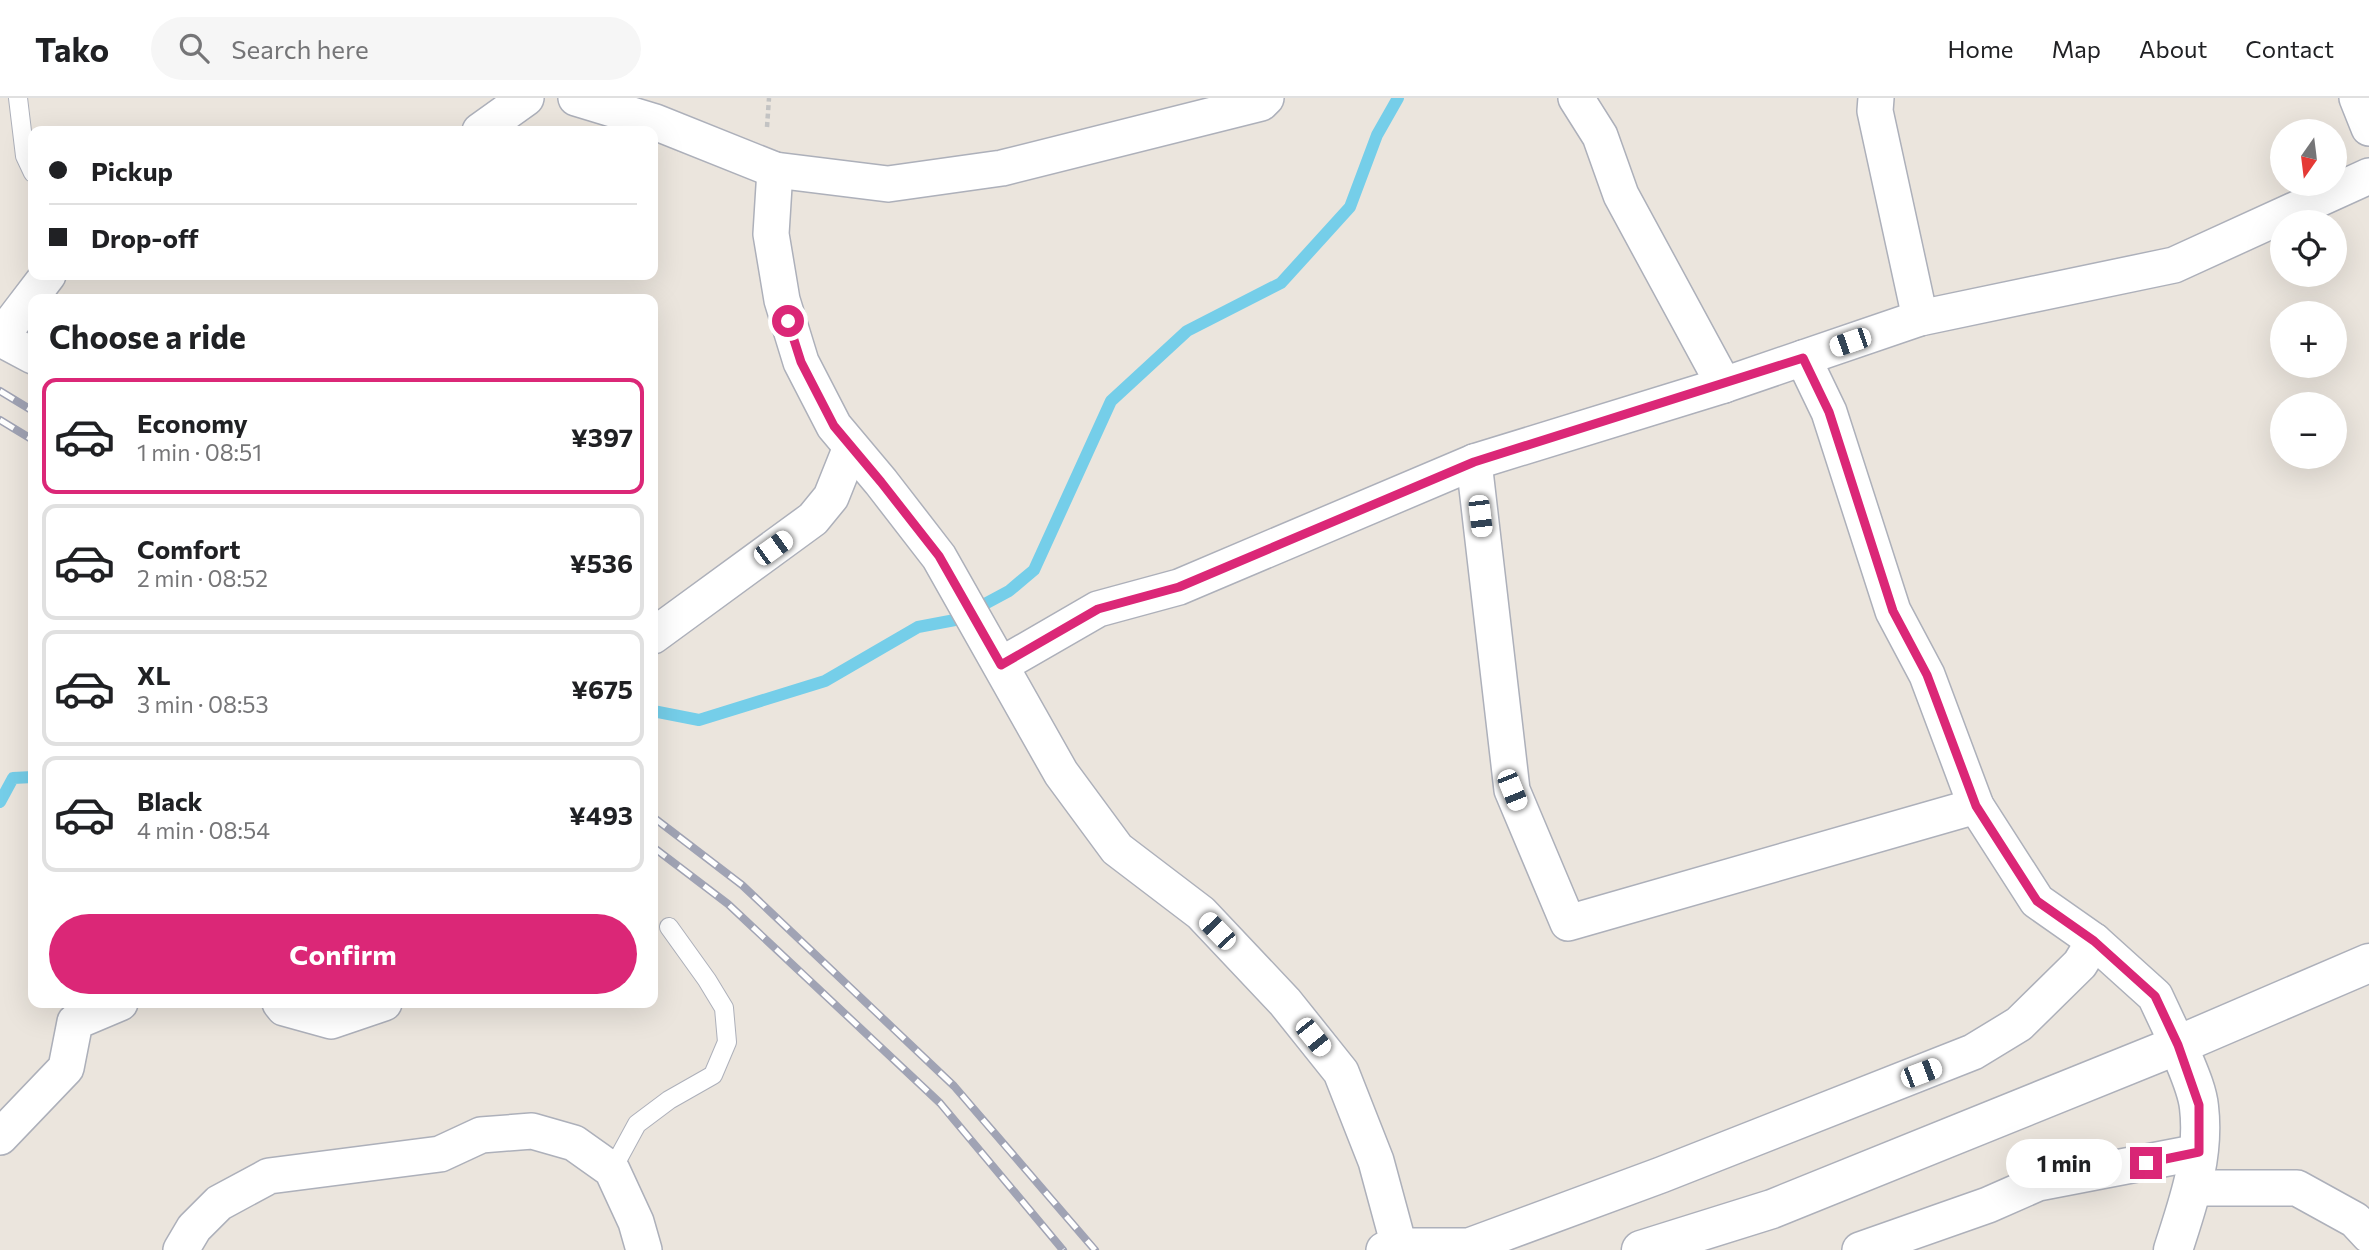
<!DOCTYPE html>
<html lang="en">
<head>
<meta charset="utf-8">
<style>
  :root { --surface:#fff; --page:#f6f6f6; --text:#202124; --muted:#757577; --line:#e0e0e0; --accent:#db2777 }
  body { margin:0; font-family:Commissioner,sans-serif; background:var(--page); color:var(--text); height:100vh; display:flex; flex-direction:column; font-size:26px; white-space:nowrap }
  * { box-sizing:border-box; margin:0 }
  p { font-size:23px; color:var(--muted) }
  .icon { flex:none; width:38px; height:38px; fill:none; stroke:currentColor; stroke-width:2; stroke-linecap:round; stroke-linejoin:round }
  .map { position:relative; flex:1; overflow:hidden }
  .panel { position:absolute; left:28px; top:196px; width:630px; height:714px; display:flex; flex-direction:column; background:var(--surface); border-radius:14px; box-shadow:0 7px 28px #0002 }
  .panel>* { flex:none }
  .banner { position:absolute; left:28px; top:28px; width:630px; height:154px; border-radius:14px; box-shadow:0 7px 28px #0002; display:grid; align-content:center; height:154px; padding:0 21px; background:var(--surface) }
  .needle { width:46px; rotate:194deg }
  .fabs { position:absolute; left:2270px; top:21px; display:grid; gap:14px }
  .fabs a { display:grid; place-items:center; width:77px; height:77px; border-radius:50%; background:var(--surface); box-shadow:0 7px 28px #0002; font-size:35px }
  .end { position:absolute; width:32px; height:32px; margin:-16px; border:9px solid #db2777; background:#fff; box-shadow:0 0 0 4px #fff }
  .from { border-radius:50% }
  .bubble { position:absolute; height:49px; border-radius:24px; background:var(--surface); box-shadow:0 7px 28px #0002; font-size:23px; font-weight:700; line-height:49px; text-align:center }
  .car { position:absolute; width:21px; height:42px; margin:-21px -10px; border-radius:9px; box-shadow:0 0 5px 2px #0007; background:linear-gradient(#fff 24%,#345 0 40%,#fff 0 76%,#345 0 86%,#fff 0) }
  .banner b { display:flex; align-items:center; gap:24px; height:66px; font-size:26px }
  .banner b+b { border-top:2px solid var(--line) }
  .banner i { width:18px; height:18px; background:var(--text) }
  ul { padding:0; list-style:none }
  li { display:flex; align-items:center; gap:21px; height:116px; margin:0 14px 10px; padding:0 7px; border:4px solid var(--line); border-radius:14px }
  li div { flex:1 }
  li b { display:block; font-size:26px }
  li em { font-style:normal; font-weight:700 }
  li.on { border-color:var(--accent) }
  li>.icon { width:63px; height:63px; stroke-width:1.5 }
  h2 { padding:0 21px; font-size:32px; line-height:84px }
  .action { display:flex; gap:14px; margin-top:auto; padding:14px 21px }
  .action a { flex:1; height:80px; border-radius:42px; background:var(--accent); color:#fff; font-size:28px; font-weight:700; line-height:80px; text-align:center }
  header { display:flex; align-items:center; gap:42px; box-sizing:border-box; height:98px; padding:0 35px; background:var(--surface); border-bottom:2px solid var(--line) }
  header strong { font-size:33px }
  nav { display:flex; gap:38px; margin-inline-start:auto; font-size:24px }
  .search { width:490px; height:63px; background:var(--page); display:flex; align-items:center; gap:18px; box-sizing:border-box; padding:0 24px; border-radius:38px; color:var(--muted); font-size:26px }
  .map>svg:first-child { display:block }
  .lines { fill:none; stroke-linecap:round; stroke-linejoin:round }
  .stream { stroke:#75cee9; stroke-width:12 }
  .lane-casing { stroke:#adb0ba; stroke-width:20 }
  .street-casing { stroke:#adb0ba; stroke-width:38 }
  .secondary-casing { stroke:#adb0ba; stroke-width:41 }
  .path { stroke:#c3c3c3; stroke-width:4.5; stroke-dasharray:5 3.5; stroke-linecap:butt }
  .lane { stroke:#fff; stroke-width:18 }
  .street { stroke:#fff; stroke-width:35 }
  .secondary { stroke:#fff; stroke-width:38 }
  .rail-casing { stroke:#a0a3b4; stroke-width:8 }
  .rail { stroke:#fff; stroke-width:5; stroke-dasharray:16; stroke-linecap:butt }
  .route { stroke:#db2777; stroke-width:9 }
</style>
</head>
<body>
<header>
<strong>Tako</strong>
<div class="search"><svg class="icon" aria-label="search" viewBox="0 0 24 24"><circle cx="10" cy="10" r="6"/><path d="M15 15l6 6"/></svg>Search here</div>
<nav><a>Home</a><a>Map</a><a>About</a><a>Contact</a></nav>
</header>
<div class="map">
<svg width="2369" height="1152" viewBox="0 0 2369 1152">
  <rect width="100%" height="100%" fill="#ebe5dd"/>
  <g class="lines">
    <g class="stream">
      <path d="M653,613l46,9 126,-39 93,-54 37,-7 54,-29 25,-21 77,-169 76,-70 94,-48 69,-76 27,-72 21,-37"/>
      <path d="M0,704l13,-24 20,-1"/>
    </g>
    <g class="lane-casing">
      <g id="lane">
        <path d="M18,0l7,58 8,17"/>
        <path d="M612,1072l25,-46 32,-24 44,-25 14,-33 -3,-34 -17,-28 -38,-53"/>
      </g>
    </g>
    <g class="street-casing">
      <g id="street">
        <path d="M576,0l79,24 120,48 113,14 114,-16 259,-65 5,-5"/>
        <path d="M1576,0l24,38 21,59 103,190"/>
        <path d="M1876,0l-1,13 45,207"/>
        <path d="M2357,0l12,30"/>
        <path d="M480,33l46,-33"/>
        <path d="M775,72l-4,64 11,66 19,62 33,64 47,56 58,75 122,216 56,76 84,64 84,89 56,70 35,89 23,85"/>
        <path d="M0,240l48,-63"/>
        <path d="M1,241l32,17"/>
        <path d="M1803,260l26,54 64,199 34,64 49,131 61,95 57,40"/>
        <path d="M1474,364l38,328 56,133 408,-117"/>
        <path d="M653,538l160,-117 18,-22 20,-50"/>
        <path d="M1001,567l97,-56 81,-22 295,-125 250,-77 196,-67 254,-53 195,-89"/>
        <path d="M280,905l4,5 47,13 53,-18"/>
        <path d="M0,1039l66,-69 9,-46 45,-19"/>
        <path d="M2193,1090h104l58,32 14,15"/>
        <path d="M181,1152l13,-22 25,-25 50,-27 171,-22 41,-19 51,-4 42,12 38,27 24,52 8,28"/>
        <path d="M1384,1152l15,-4h70l192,-71 312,-123 46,-28 61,-60 14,-23 61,55 23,49"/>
        <path d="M1860,1152l128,-45 50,-22 161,-31"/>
      </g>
    </g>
    <g class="secondary-casing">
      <g id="secondary">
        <path d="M1641,1152l131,-41 406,-164"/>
        <path d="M2173,1152c15,-47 32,-93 26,-143 -2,-20 -14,-43 -21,-62l191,-82"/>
      </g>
    </g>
    <path class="path" d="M767,29l2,-29"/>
    <use href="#lane" class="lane"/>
    <use href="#street" class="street"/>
    <use href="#secondary" class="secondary"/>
    <g class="rail-casing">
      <g id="rail">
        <path d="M0,293l33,20"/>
        <path d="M0,322l33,20"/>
        <path d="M653,719l89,68 212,201 141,164"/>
        <path d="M653,749l75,57 212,199 123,147"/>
      </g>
    </g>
    <use href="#rail" class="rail"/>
  </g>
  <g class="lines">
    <path class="route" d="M788,223l13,41 33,64 47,56 58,74 62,109 97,-56 81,-22 295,-125 329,-104 26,54 64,199 34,64 49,131 61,95 57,40 61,55 23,49 21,60v47l-53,11"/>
  </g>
</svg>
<div class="fabs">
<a><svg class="needle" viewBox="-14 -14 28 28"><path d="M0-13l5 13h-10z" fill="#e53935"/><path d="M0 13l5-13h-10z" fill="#757577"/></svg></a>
<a><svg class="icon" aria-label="locate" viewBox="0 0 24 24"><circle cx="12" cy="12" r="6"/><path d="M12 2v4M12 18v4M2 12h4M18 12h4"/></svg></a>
<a>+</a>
<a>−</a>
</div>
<i class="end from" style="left:788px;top:223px"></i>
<i class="end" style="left:2146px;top:1065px"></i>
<div class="bubble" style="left:2006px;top:1041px;width:116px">1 min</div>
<i class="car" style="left:1850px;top:244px;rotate:251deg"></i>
<i class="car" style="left:1480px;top:418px;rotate:173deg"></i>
<i class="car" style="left:773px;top:450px;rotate:54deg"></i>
<i class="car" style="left:1512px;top:692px;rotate:158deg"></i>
<i class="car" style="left:1217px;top:833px;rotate:316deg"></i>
<i class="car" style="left:1313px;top:939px;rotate:141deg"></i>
<i class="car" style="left:1921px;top:975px;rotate:69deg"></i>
<div class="banner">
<b><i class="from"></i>Pickup</b>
<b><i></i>Drop-off</b>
</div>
<section class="panel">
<h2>Choose a ride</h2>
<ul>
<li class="on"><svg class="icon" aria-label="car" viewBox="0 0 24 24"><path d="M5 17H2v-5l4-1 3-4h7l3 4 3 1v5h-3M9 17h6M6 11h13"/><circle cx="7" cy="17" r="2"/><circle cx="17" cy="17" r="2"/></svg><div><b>Economy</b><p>1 min · 08:51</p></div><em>¥397</em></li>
<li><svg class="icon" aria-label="car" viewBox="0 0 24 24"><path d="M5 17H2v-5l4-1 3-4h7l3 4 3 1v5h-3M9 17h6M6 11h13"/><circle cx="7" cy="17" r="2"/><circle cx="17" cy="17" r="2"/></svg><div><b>Comfort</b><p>2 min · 08:52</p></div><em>¥536</em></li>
<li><svg class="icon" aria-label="car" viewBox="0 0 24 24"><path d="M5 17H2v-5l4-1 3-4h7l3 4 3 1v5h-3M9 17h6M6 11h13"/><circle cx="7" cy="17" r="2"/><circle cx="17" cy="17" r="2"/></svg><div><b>XL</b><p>3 min · 08:53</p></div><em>¥675</em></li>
<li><svg class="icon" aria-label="car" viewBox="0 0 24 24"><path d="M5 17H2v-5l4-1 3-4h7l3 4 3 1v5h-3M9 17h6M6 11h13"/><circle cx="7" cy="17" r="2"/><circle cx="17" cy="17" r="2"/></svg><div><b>Black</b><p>4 min · 08:54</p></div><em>¥493</em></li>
</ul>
<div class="action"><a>Confirm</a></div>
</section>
</div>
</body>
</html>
